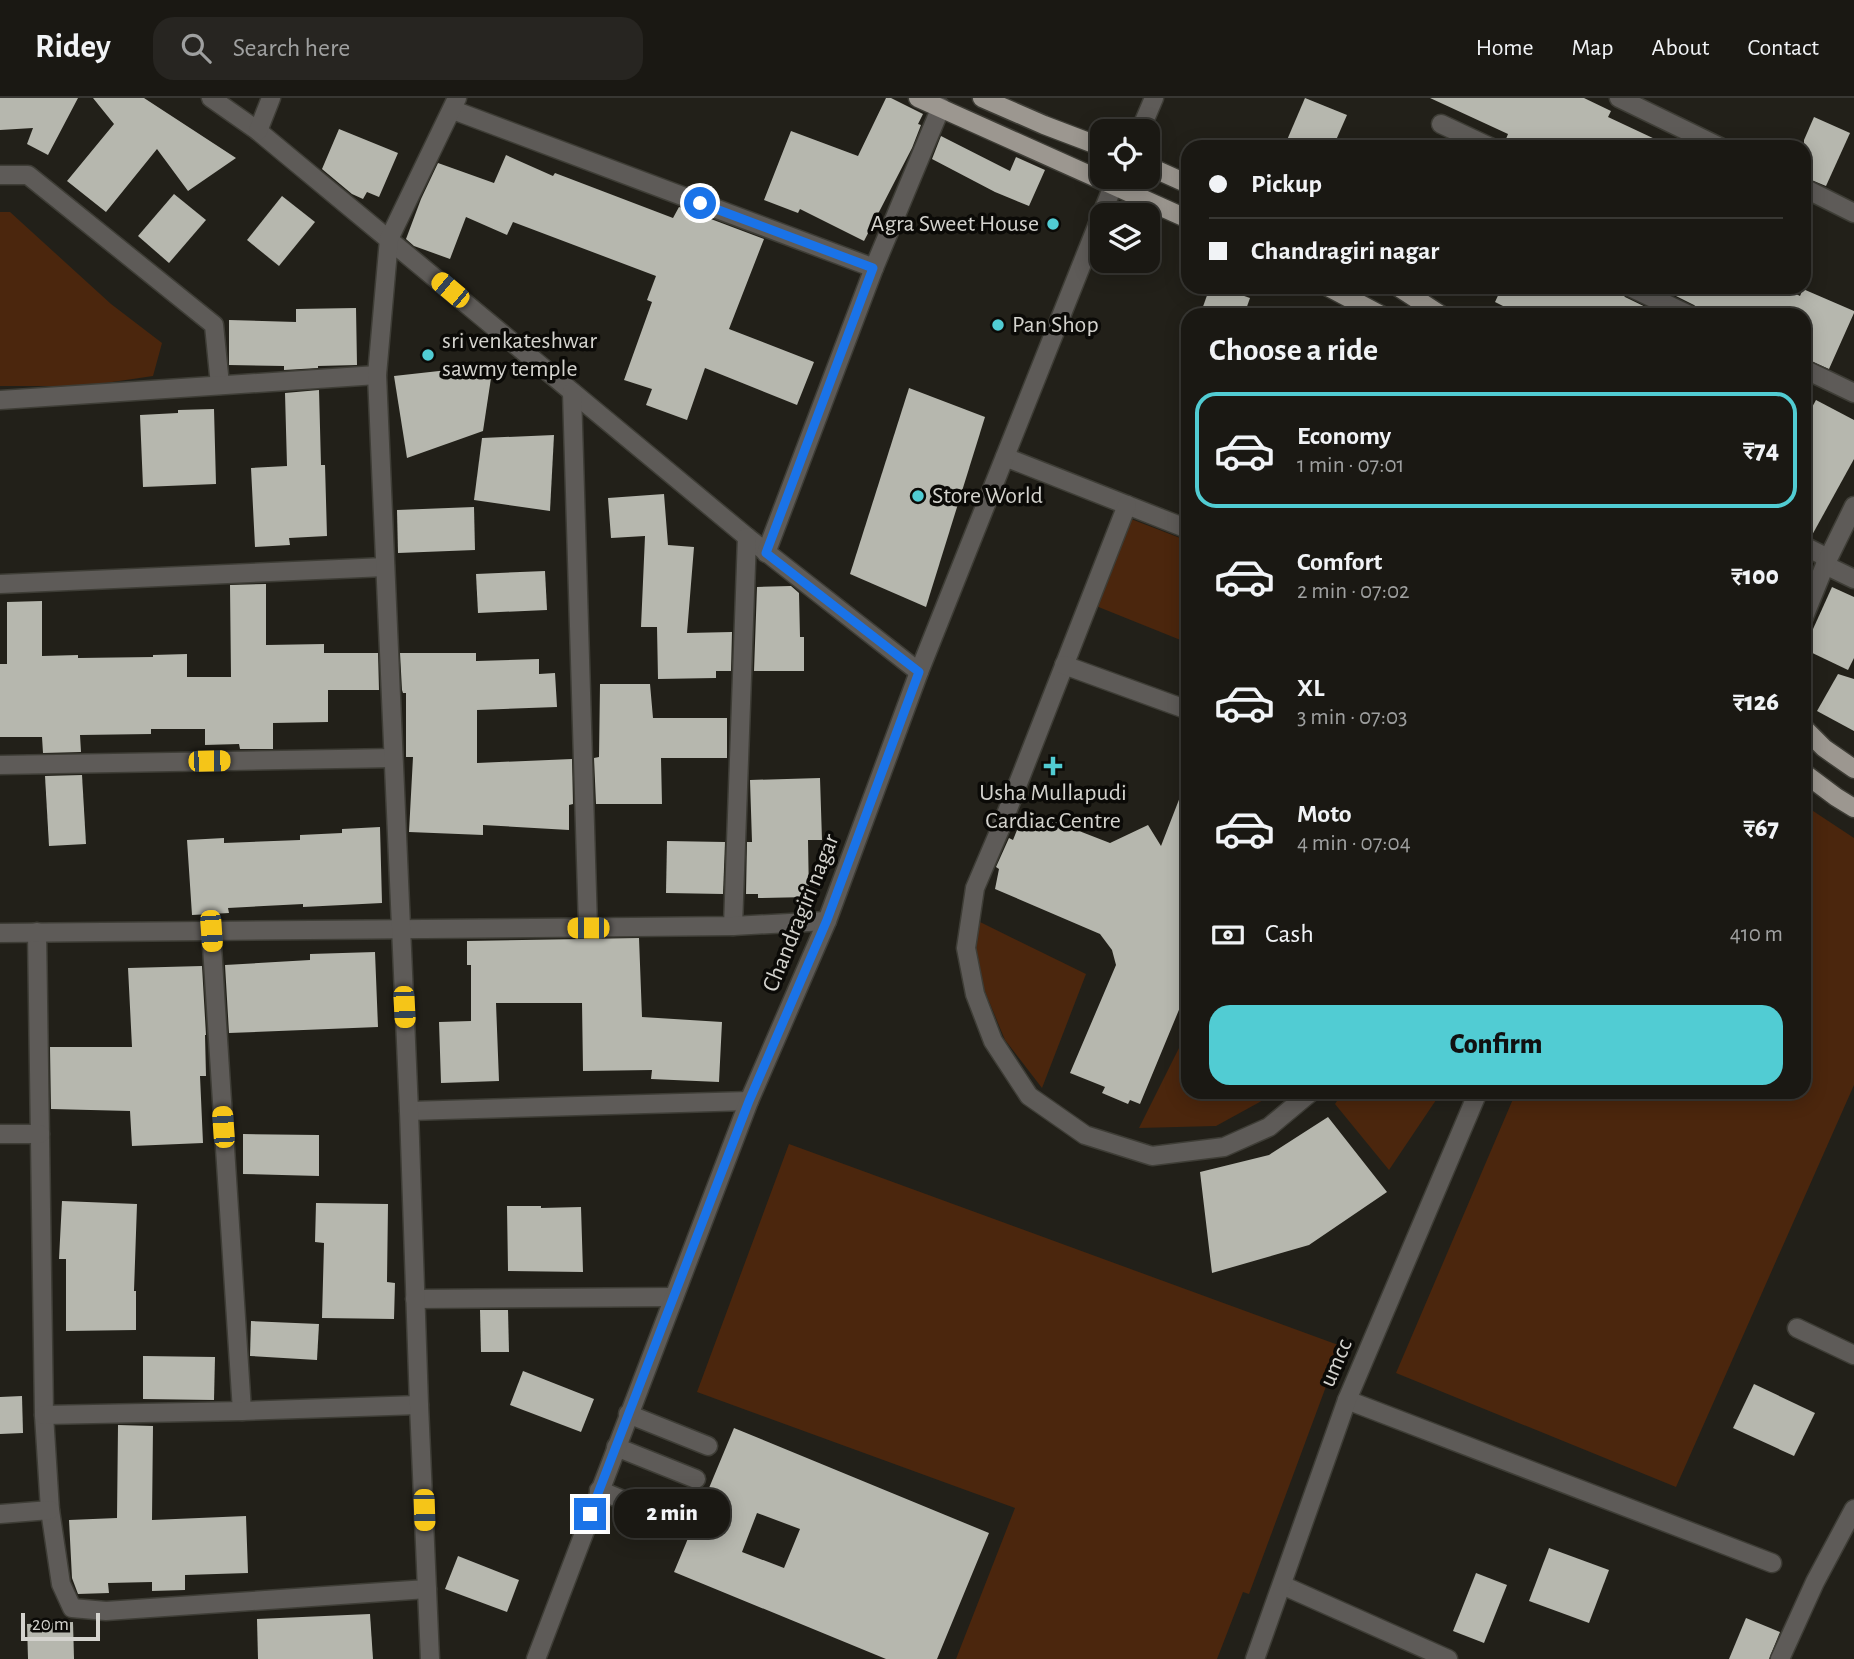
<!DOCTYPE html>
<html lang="en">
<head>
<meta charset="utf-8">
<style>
  :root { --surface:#1a1813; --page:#272521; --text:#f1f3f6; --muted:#9fa0a0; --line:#383733; --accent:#51ccd3 }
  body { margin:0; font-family:"Alegreya Sans",sans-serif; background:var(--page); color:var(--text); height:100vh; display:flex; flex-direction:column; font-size:26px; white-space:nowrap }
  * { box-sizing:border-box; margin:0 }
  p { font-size:23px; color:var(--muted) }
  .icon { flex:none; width:38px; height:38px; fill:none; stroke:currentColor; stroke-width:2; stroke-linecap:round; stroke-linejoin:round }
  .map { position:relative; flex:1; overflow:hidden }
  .details { position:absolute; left:1181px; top:210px; width:630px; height:791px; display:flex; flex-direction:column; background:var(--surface); border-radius:21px; box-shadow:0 4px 18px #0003,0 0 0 2px var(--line) }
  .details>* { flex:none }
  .banner { position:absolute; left:1181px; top:42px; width:630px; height:154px; border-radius:21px; box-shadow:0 4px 18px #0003,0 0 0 2px var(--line); display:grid; align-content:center; height:154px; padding:0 28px; background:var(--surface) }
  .fabs { position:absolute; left:1090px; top:21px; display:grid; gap:14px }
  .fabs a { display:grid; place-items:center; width:70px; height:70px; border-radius:14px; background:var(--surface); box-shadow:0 4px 18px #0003,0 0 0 2px var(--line); font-size:35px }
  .scale { position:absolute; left:21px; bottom:18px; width:79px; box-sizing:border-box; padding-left:7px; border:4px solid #d4d3ce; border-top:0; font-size:19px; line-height:24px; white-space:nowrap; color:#d4d3ce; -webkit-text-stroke:5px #0b0a07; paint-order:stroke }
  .end { position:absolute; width:32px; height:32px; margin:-16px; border:9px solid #1a73e8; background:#fff; box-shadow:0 0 0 4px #fff }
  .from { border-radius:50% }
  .bubble { position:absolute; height:49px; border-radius:21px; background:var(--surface); box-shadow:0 4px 18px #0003,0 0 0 2px var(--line); font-size:23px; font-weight:800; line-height:49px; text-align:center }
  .car { position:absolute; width:21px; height:42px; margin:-21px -10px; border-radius:9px; box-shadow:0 0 5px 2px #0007; background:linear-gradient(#f5c518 24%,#345 0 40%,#f5c518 0 76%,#345 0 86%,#f5c518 0) }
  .banner b { display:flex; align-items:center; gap:24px; height:66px; font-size:26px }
  .banner b+b { border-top:2px solid var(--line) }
  .banner i { width:18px; height:18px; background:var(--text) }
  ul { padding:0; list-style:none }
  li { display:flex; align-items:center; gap:21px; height:116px; margin:0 14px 10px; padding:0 14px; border:4px solid transparent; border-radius:21px }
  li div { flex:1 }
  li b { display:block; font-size:26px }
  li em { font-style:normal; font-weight:800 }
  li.on { border-color:var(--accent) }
  li>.icon { width:63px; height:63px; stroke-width:1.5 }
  h2 { padding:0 28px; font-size:32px; line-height:84px }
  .pay { display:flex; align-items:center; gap:18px; height:77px; padding:0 28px; font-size:26px }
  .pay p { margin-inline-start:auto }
  .cta { display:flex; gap:14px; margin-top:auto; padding:14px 28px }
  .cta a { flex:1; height:80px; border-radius:21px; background:var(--accent); color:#111; font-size:28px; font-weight:800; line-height:80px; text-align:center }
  header { display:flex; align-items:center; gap:42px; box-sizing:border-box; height:98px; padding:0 35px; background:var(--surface); border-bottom:2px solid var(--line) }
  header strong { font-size:33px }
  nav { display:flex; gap:38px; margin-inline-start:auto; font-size:24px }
  .search { width:490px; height:63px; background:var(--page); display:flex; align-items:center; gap:18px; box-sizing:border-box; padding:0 24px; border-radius:21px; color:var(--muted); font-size:26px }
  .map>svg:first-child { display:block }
  .green { fill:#4b260d }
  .building { fill:#b6b7ae; fill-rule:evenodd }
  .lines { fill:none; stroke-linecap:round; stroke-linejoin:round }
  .minor-casing { stroke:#3e3d36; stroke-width:21 }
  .major-casing { stroke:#3e3d36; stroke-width:21 }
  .minor { stroke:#5e5b58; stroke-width:18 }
  .major { stroke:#9c9790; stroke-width:18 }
  .route { stroke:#1a73e8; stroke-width:9 }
  .poi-dot { fill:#51ccd3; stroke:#0b0a07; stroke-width:2.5 }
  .labels { text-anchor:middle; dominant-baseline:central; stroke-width:7; stroke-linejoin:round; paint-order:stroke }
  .poi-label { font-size:24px; fill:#d4d3ce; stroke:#0b0a07; text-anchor:start }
  .street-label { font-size:24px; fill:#d4d3ce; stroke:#0b0a07 }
</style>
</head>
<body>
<header>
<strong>Ridey</strong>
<div class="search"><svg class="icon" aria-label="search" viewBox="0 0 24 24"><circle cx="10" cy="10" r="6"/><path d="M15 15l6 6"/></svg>Search here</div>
<nav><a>Home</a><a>Map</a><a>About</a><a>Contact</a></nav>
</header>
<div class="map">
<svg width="1854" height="1561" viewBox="0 0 1854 1561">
  <rect width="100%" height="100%" fill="#222019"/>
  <g class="green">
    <path d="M0,114h10l101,92 51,39 -9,33 -68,10h-85z"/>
    <path d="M1131,421l57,22v102l-92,-37z"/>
    <path d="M1804,707l50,33v247l-178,402 -280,-114 120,-281h288z"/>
    <path d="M978,823l108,53 -44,114 -37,-48 -24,-58 -7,-33z"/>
    <path d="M1188,932v62h82l-3,6 -51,28 -77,2z"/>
    <path d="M1343,994h97l-4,8 -47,70 -54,-66z"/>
    <path d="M789,1046l552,202 -92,248 -6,-2 -26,67h-261l59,-151 -318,-116z"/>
  </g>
  <g class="building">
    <path d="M0,0h78l-30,57 -21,-11 6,-16 -33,2z"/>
    <path d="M93,0h51l92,60 -48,33 -31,-42 -51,63 -39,-31 47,-57z"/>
    <path d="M886,0h5l32,16 -5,10 3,1 -9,23 -48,93 -64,-32 -2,4 -34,-13 27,-69 67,25z"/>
    <path d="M1305,0l42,17 -14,32h-49z"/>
    <path d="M1430,0h154l27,13 -3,6 64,30h-148l-18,-8 2,-5z"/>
    <path d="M1814,19l36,16 -24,53 -22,-9v-37z"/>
    <path d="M339,31l59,24 -19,44 -12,-5 -4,7 -11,-5 -30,-25z"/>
    <path d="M941,38l69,35 6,-14 29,13 -16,36 -34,-14 -63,-33z"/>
    <path d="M506,57l47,21 2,-3 118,45 6,-11 85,32 -35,90 85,33 -17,43 -92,-37 -18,52 -41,-15 6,-16 -28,-9 28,-78 -5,-2 9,-24 -143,-54 -6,13 -41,-18 -16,42 -36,-13 -8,-7 15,-40 17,-36 56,20z"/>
    <path d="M174,96l32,26 -37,43 -31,-27z"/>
    <path d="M282,98l33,26 -36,44 -32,-26z"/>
    <path d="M1210,189h8l32,11 -6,17h-44z"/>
    <path d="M1502,189h111l6,3 6,7 37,18h-141l-26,-13z"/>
    <path d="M1670,189h112l18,9 3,-7 51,22v2l-25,56 -25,-11v-43h-104l-1,-6 -5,-4 -26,-13z"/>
    <path d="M356,210l1,57 -39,1v2l-34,2v-4l-55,-1v-45l67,2v-13z"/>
    <path d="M493,267l-10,66 -76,27 -13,-82z"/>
    <path d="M909,290l76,29 -59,190 -76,-33z"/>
    <path d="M319,292l2,75h4l2,71 -38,2 1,7 -35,2 -4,-79 36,-2 -2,-73z"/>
    <path d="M1816,302l38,20v39l-43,78 -7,-2v-113z"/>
    <path d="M214,311l2,75 -73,3 -3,-72 38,-2v-3z"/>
    <path d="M554,337l-4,76 -76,-11 8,-62z"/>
    <path d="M664,396l4,51 26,2 -7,86 45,-1 -1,39h-15v7l-58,1 -1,-52h-16l4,-91 -34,2 -3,-40z"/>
    <path d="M474,409l1,43 -77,3 -1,-43z"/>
    <path d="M545,473l2,39 -69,3 -2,-39z"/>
    <path d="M266,486v61l58,-1v9h54l1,37h-51v32l-55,1v26h-33l-1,-5 -34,1v-16h-54v5l-71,1 1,17 -38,1 -1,-16h-42v-73h7v-62l35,-1v55l36,-1v3l75,-1v-2l34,-1v23h44l-1,-92z"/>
    <path d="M791,488l8,7 1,44h4v34h-50l3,-84z"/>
    <path d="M1832,489l22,10v61l-6,12 -44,-21z"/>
    <path d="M400,555h76v8l63,-2v15l16,-1 2,34 -80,3v53l95,-4 1,45 -4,1v25l-86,-5v10l-74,-3 4,-75h-7v-64h-3l-1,-3z"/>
    <path d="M1838,576l16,5v52l-37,-20z"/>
    <path d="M600,586h50l3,34h74v40h-66l1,46h-66l-2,-46 5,-1z"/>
    <path d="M82,677l4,69 -37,2 -4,-70z"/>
    <path d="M820,680l2,62h-14l1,57 -51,1v-4h-12l1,-52h5l-2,-62z"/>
    <path d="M1187,681h1v209l-48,116 -10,-4 -2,4 -26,-11 3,-6 -35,-14 46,-108 -4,-15 -12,-16 -105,-45 4,-20 -3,-2 13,-29 4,2 12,-30 85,33 38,-18 13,21z"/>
    <path d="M380,729l2,76 -79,4v-3l-75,4 1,5 -37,2 -5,-75 37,-2v5l76,-3v-5l42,-2v-4z"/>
    <path d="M667,743l58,1 -2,52 -57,-1z"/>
    <path d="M639,840l3,79 80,5 -3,60 -68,-3 1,-9 -69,1 -1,-68h-86l3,78 -58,2 -2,-61 32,-1v-56h-4v-24z"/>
    <path d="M375,854l3,75 -149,6 -4,-68 85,-5v-6z"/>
    <path d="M202,868l4,69h-1l1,41h-6l3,67 -71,3 -2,-35 -79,-2 -1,-62h82l-4,-79z"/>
    <path d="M1328,1019l59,75 -78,53 -97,28 -12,-101 69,-17z"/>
    <path d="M243,1036l76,1v41l-76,-2z"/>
    <path d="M62,1103l75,3 -3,87h2v39l-70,1v-72h-7z"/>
    <path d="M316,1105l72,1 -1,78 8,1 -1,36 -72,-1 2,-75 -9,-1z"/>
    <path d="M507,1108h34v2l40,-1 2,65 -75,-1z"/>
    <path d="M480,1212h28l1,42h-28z"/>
    <path d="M251,1223l68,3 -2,36 -67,-4z"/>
    <path d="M143,1258l72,1 -1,43 -71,-1z"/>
    <path d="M523,1273l71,28 -13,33 -71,-27z"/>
    <path d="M1754,1286l61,29 -21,43 -61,-28z"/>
    <path d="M22,1298l1,37 -23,1v-37z"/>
    <path d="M118,1327l35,1 -1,94 94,-4 2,57 -63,2v15l-33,1v-9l-44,1 1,10 -31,1 -6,-16 -3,-58 48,-2z"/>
    <path d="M734,1330l255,105 -52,126h-51l-212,-87zM757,1415l43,16 -16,39 -42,-16z"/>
    <path d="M1549,1450l60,22 -20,53 -60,-22z"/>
    <path d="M458,1458l61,24 -12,32 -62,-23z"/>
    <path d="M1476,1475l31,12 -23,58 -31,-12z"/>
    <path d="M370,1516l3,45h-115l-1,-40z"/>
    <path d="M1746,1520l34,14 -11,27h-40z"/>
    <path d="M73,1524l1,37h-46l-1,-35z"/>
  </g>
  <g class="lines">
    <g class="minor-casing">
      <g id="minor">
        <path d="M211,0l47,33 489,406 172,135"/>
        <path d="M1619,0l101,49"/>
        <path d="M453,12l421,158"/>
        <path d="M1441,26l49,23"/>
        <path d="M258,33l13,-33"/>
        <path d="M1140,33l14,-33"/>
        <path d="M0,77h28l186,150 6,60"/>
        <path d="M1804,90l50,25"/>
        <path d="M1630,189l59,28"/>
        <path d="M1804,271l50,24"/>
        <path d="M572,294l16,535"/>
        <path d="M0,302l377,-25"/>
        <path d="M1005,359l183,72"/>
        <path d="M1127,407l-126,322 -26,61 -9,60 9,46 18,47 36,55 56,39 67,21 72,-9 45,-20 42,-35"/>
        <path d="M1804,448l24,12"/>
        <path d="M766,455l108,-285 67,-161"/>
        <path d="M1825,467l29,14"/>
        <path d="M0,486l385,-17"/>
        <path d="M1804,519l21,-52 29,-59"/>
        <path d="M1064,567l124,45"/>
        <path d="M0,667l393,-7"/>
        <path d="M733,828l14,-389"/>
        <path d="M211,833l31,480"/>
        <path d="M37,834l7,483 6,95 11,74 11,24 34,3 321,-22"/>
        <path d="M0,835l733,-7 94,-5"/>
        <path d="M409,1013l340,-10"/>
        <path d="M0,1036h40"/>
        <path d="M415,1201l259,-2"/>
        <path d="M1797,1230l57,27"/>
        <path d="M1347,1302l425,163"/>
        <path d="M628,1316l80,32"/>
        <path d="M44,1317l198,-4 177,-6"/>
        <path d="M616,1349l80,32"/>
        <path d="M599,1392l77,32"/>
        <path d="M0,1416l50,-4"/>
        <path d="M1282,1487l166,74"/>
        <path d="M430,1561l-11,-254 -10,-294 -32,-736 12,-136 68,-141"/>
        <path d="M536,1561l213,-558 78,-180 92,-249 194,-486"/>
        <path d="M1255,1561l92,-259 131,-308"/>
        <path d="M1780,1561l35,-77 39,-73"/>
      </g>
    </g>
    <g class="major-casing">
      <g id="major">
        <path d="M918,0l270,121"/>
        <path d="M982,0l62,27 58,22"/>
        <path d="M1148,68l40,18"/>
        <path d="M1328,189l53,28"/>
        <path d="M1398,189l43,28"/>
        <path d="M1804,630l20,20 30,21"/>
        <path d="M1804,675l32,24 18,11"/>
      </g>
    </g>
    <use href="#minor" class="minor"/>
    <use href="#major" class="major"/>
  </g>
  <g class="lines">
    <path class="route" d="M590,1416l159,-413 78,-181 92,-248 -153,-119 107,-285 -173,-65"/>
  </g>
  <g class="poi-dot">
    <circle cx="1053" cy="126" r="7"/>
    <circle cx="998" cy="227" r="7"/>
    <circle cx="428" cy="257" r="7"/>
    <circle cx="918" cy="398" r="7"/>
    <path d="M1049.5 657.5h7v7h7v7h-7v7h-7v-7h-7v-7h7z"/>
  </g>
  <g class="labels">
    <g class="poi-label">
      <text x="1039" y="126" text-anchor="end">Agra Sweet House</text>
      <text x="1012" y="227">Pan Shop</text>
      <text x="442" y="243">sri venkateshwar<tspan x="442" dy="28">sawmy temple</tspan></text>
      <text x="932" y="398">Store World</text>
      <text x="1053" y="695" text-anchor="middle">Usha Mullapudi<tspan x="1053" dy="28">Cardiac Centre</tspan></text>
    </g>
    <g class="street-label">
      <text transform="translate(801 815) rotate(-68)">Chandragiri nagar</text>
      <text transform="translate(1336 1265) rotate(-67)">umcc</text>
    </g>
  </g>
</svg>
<div class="fabs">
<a><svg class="icon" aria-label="locate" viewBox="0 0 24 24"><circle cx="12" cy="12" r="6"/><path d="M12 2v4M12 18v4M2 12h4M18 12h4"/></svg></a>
<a><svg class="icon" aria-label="layers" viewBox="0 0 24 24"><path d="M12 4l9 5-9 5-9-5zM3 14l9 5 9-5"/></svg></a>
</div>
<div class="scale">20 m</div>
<i class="end from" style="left:700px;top:105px"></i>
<i class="end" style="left:590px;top:1416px"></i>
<div class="bubble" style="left:614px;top:1391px;width:116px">2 min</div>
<i class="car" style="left:450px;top:192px;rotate:310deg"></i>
<i class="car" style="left:209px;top:663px;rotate:89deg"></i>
<i class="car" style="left:588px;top:830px;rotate:270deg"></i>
<i class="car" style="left:211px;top:833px;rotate:176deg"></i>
<i class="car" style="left:404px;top:909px;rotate:177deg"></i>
<i class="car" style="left:223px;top:1029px;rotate:356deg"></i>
<i class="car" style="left:424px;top:1412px;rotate:178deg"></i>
<div class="banner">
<b><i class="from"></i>Pickup</b>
<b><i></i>Chandragiri nagar</b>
</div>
<section class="details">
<h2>Choose a ride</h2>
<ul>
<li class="on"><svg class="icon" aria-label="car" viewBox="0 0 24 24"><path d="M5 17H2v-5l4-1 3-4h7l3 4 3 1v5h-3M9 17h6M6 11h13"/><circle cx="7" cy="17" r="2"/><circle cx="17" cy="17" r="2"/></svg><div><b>Economy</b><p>1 min · 07:01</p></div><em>₹74</em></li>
<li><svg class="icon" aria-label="car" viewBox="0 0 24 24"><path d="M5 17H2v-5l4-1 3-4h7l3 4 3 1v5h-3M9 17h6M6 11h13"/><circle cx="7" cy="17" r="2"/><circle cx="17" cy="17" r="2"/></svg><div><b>Comfort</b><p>2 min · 07:02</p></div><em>₹100</em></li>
<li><svg class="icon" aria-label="car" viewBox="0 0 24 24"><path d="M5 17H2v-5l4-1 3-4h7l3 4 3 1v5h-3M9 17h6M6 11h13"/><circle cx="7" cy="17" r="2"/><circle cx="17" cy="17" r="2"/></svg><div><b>XL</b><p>3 min · 07:03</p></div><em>₹126</em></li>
<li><svg class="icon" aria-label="car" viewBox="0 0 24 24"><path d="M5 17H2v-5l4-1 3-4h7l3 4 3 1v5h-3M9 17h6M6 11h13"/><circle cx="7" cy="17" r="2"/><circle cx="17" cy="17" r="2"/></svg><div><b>Moto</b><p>4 min · 07:04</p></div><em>₹67</em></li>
</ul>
<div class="pay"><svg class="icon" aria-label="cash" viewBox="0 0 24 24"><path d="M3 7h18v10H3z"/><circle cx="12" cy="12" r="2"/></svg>Cash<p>410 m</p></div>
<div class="cta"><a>Confirm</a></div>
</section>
</div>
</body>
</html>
